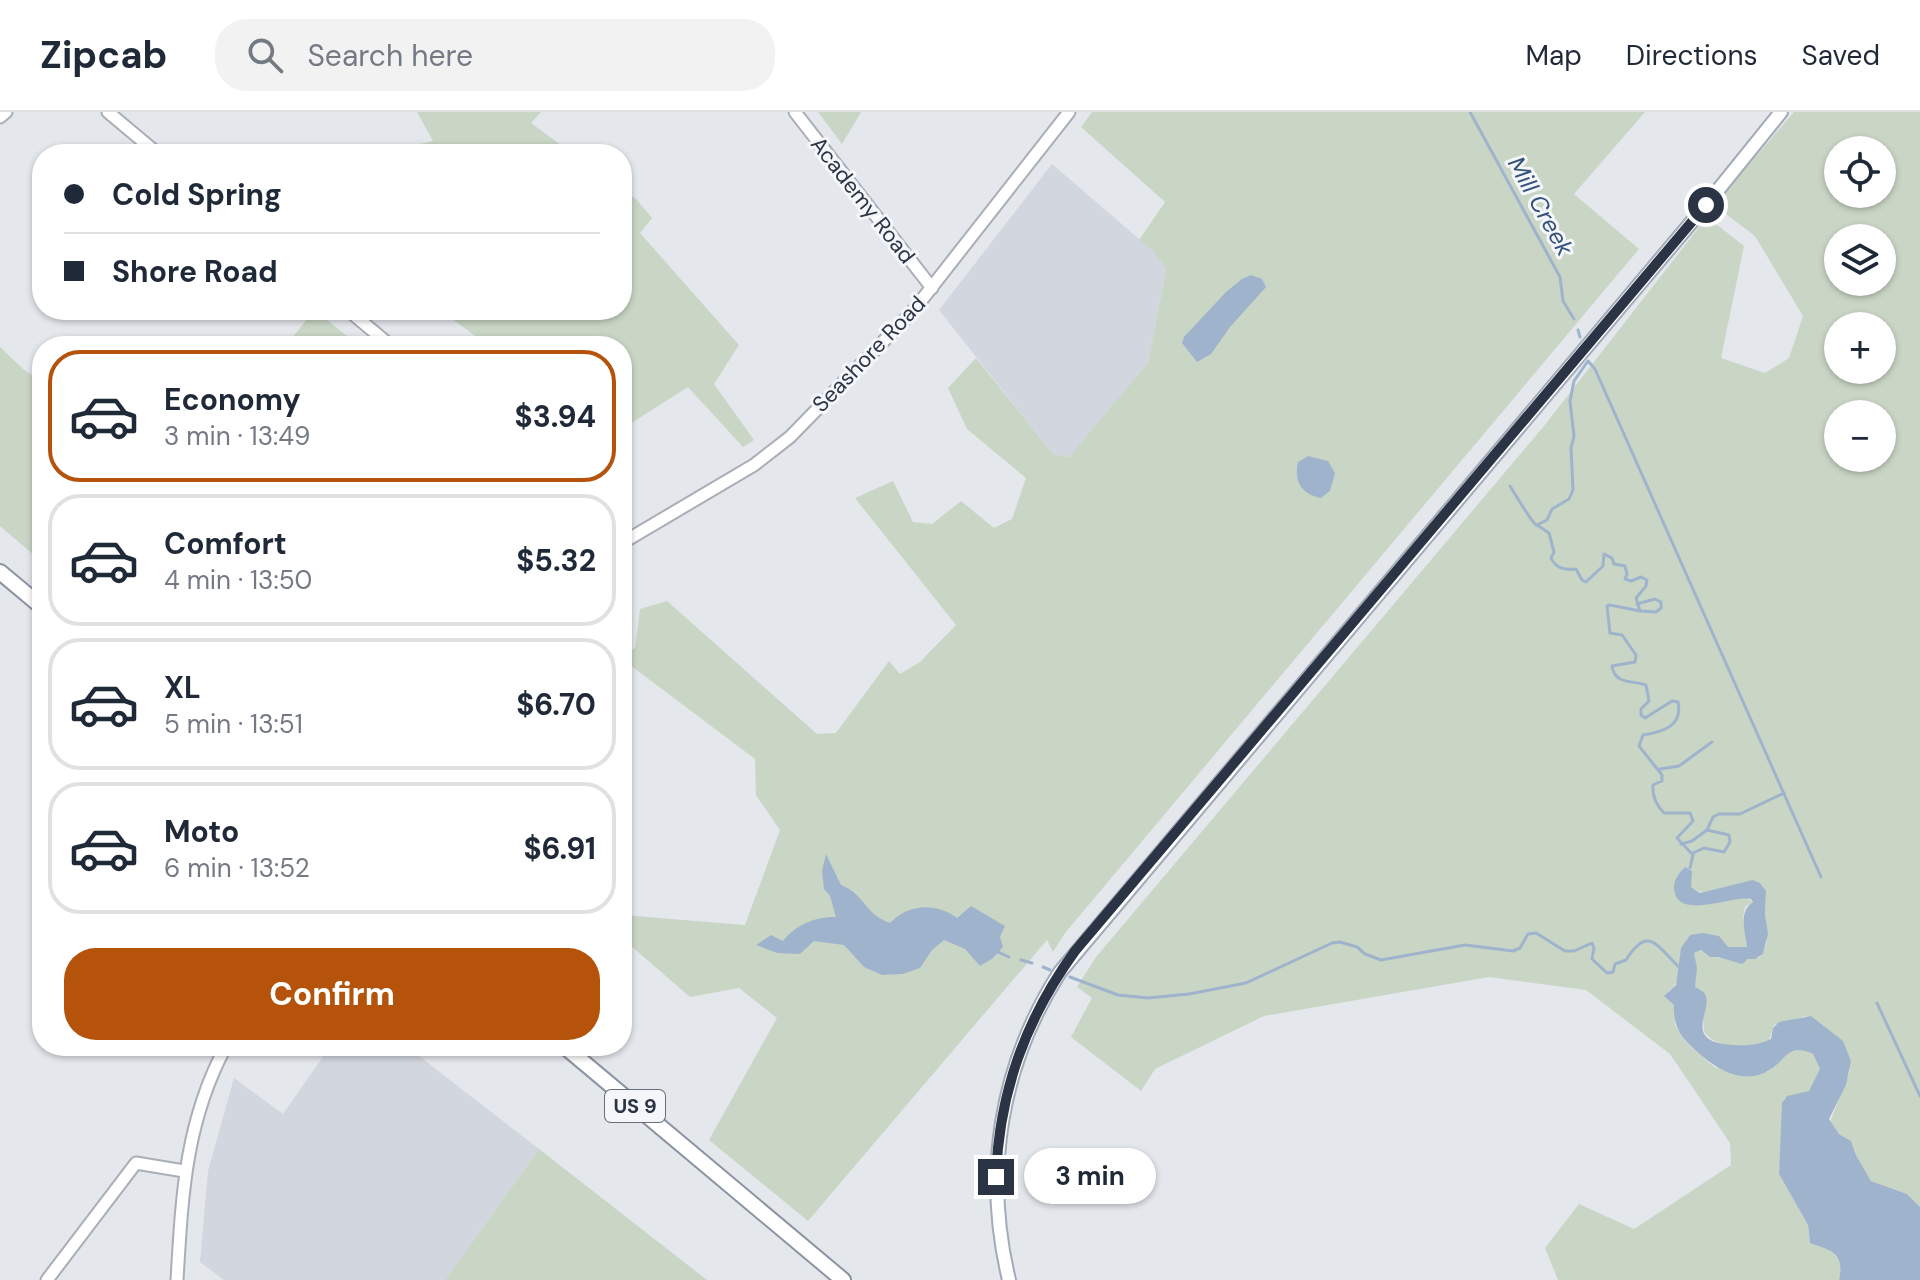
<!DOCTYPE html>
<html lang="en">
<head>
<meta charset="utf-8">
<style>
  :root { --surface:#fff; --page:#f2f2f3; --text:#1f2937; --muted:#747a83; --line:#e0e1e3; --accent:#b45309 }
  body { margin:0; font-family:"DM Sans",sans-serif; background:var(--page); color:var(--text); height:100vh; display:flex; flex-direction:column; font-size:30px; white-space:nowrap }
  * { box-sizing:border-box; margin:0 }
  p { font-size:26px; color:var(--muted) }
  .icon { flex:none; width:44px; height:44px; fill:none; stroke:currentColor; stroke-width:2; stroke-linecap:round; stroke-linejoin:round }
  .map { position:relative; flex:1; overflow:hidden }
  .details { position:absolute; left:32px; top:224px; width:600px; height:720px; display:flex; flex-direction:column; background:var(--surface); border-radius:32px; box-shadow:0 2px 6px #0004 }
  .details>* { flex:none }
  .top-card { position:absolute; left:32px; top:32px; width:600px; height:176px; border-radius:32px; box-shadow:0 2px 6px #0004; display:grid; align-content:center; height:176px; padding:0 32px; background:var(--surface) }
  .buttons { position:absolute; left:1824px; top:24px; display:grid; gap:16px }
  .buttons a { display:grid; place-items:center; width:72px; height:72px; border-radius:50%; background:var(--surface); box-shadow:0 2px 6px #0004; font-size:40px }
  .end { position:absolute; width:36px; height:36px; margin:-18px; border:10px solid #2b3445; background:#fff; box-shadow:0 0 0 4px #fff }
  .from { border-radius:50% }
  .bubble { position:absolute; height:56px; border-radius:28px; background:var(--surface); box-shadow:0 2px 6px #0004; font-size:26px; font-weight:700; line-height:56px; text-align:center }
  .top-card b { display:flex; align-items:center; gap:28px; height:76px; font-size:30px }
  .top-card b+b { border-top:2px solid var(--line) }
  .top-card i { width:20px; height:20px; background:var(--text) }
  ul { padding:14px 0 0; list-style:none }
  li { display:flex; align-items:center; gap:24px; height:132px; margin:0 16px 12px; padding:0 16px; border:4px solid var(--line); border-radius:32px }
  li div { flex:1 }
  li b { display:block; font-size:30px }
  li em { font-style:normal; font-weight:700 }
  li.selected { border-color:var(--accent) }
  li>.icon { width:72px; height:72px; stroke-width:1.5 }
  .cta { display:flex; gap:16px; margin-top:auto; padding:16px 32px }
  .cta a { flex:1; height:92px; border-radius:32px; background:var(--accent); color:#fff; font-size:32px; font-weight:700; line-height:92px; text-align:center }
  header { display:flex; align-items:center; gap:48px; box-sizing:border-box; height:112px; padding:0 40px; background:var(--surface); border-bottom:2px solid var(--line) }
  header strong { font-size:38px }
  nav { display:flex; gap:44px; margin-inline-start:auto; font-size:28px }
  .search { width:560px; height:72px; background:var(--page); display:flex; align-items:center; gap:20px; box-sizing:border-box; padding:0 28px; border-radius:32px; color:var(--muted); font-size:30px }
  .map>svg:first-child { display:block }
  .built { fill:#d2d6de }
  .green { fill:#c9d6c5; fill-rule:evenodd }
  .water { fill:#9fb4cc }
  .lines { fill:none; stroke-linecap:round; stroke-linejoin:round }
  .stream { stroke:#9fb4cc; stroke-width:3 }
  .secondary-casing { stroke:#a9aeb7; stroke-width:15 }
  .primary-casing { stroke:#a3abb8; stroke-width:16 }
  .highway-casing { stroke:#8b94a3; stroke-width:18 }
  .secondary { stroke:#fff; stroke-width:11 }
  .primary { stroke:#fff; stroke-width:12 }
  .highway { stroke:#fff; stroke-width:14 }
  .route { stroke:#2b3445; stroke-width:10 }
  .labels { text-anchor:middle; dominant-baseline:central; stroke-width:6; stroke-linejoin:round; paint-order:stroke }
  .shield { fill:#f4f6f9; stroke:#676e7b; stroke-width:2 }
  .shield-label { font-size:20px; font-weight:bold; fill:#2b3445 }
  .street-label { font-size:22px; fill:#2b3445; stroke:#f4f6f9 }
  .water-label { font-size:24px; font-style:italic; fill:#34527a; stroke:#f4f6f9 }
</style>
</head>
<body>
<header>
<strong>Zipcab</strong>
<div class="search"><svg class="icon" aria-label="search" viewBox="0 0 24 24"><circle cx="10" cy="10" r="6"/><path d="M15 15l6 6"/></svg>Search here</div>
<nav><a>Map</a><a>Directions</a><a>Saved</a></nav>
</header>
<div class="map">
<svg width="1920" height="1168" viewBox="0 0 1920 1168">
  <rect width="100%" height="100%" fill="#e4e7ec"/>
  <g class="built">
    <path d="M1052,52l101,87 13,18 -18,94 -78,94 -17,-3 -114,-144z"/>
    <path d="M326,934h80l133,103 -94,131h-221l-24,-18 8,-91 26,-93 49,36 46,-66z"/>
  </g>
  <g class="green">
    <path d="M417,0h124l-10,11 42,31h-176v-5l36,-8z"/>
    <path d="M818,0h43l-19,32z"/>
    <path d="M1092,0h553l-71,82 65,55 -574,684 -12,19 -6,-12 -239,281 -99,-81 68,-122 -38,-30 -49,9 -68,-59v-23l123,10 35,-95 -24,-35 -1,-36 -133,-100v-4l13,-7 5,-39 27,-8 150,133 19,-1 53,-72 11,13 20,-12 36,-37 -101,-127 38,-17 20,41 19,2 29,-23 33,27 18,-9 14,-41 -59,-49 -19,-41 28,-30 77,96 16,3 79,-94 18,-94 -13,-18 -14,-11 26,-38 -84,-75z"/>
    <path d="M1794,0h126v1095l-13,-13 -36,-13 -15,-26 -5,-14 -12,-7 -9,-12 20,-51 -26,-45 -18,-10 -32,9 -5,15c-21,8 -50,11 -65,-8l-1,-15 3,-14 -6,-13 -5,-3 -1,-34 7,-3 9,7c17,-1 30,6 50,0 12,-15 5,-27 5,-43 0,-13 4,-20 -5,-31 -23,-5 -48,20 -69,4v-18l-7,-1 -8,10 -2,14 58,7 16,-1 5,4 -8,5 -2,11 4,29h-19l-38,-12c-15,16 -4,46 -22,56l6,14 1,20 11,17 22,20 8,6 51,4c18,-11 19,-29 46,-18l7,15c-3,7 -8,22 -15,25 -8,3 -13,0 -21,5l-5,75 29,51 2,18c20,8 35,8 29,37h-281l-13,-32 34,-44 55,25 97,-64 -1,-22 -60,-89 -84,-64 -97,-13 -225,39 -109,53 -14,22 -70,-54 21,-39 -15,-11 19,-30 448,-531 163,-209 37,29 -23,112 44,15 24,-15 14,-42 -48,-80 -41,-31zM1838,38h44v44h-44zM1838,126h44v44h-44zM1838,214h44v44h-44zM1838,302h44v44h-44z"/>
    <path d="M622,77l15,11 15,18 -12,15 99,112 -25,39 40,56 -11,7 -55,-60 -66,42v-83h-133l-49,-36h182z"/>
    <path d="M314,198h1l44,36h-73z"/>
    <path d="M0,235l23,22 19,13v180l-42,-36z"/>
    <path d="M539,1037l168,131h-262z"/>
  </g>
  <g class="water">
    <path d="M1251,163l11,4 4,8 -36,40 -19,27 -14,8 -15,-19 2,-6 42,-45 16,-13z"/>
    <path d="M1308,344l20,5 7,12 -5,18 -9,7c-21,-4 -27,-18 -23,-36z"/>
    <path d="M826,742l15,31c25,10 22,28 49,38 19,-20 47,-20 67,-5l14,-12 34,20 -5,11 3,10 -10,11 -13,8 -15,-17 -21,-9 -12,10 -12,18 -17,6 -21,1 -18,-8 -20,-22 -30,-4 -14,13 -23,-1 -21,-8 15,-10 12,6c12,-16 33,-25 53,-24l-6,-21 -6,-7 -2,-18z"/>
    <path d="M1685,755l7,4 -1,16 9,6 53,-13 7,3 6,8 -1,24 3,19 -5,20 -8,5h-7l-6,5 -24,-7h-8l-9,-7 -7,3 3,15 -2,19c2,1 8,4 10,7 9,16 -25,48 28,51 13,1 25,0 38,-6l2,-11 6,-6 32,-6 32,25 8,20 -5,24 -17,34 10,15 12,7 5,14 15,26 36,13 13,13v73h-81c6,-29 -9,-29 -29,-37l-2,-18 -29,-51 3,-71 5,-7 22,-5 11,-22 -7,-15c-26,-11 -26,5 -42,15 -28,19 -58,-2 -78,-21 -14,-13 -20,-24 -19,-43l-10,-9 12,-11 5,-37 9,-13 12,-2 17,3 9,11h19c-2,-16 -9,-35 6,-45l-2,-3c-19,-4 -72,22 -77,-9 -1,-10 5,-17 11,-23z"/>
  </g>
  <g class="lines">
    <g class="stream">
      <path d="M1470,0l90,165 3,24 11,18"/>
      <path d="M1578,218l2,7"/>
      <path d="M1510,374c5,8 21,35 26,39"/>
      <path d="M1637,492l18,-5 6,3v6l-5,4 -15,-1"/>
      <path d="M1660,657l19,-3 33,-24"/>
      <path d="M1707,718l6,-13 6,-3h21l44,-21"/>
      <path d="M1681,732l11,-3 15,-11 22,5 1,7 -6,10 -20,-4 -11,5"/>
      <path d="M1690,756l3,-13 -16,-17 16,-17 -3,-8h-26c-8,-8 -12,-16 -11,-28l9,-4v-6l-23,-29 4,-11c20,-3 40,-9 35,-33l-6,-1 -27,17 -4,-3v-6l8,-8 -3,-16c-14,-5 -31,0 -34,-19l23,-4 1,-7 -14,-20 -12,-2 -3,-27 3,-1 30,6 -4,-13 10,-12 1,-6 -6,-3 -10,4 -6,-2 2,-5 -2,-8 -11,-2 -2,-6 -8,-4 -1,12 -17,16 -4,-2 -6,-11c-11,1 -20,0 -25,-11l3,-6 -5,-19 -12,-8 10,-5 5,-11 17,-10 4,-9 -2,-42 3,-12 -4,-35 4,-20 14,-20 7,8 226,508"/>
      <path d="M998,840l11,5"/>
      <path d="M1021,848l11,3"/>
      <path d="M1043,855l7,3"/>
      <path d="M1070,865l48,18 30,3 41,-4 57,-11 86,-40 8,-1 17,5 8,7 16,6 84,-15 48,6 7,-3 8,-14 8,-1 29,18h9l18,-8 2,5 -2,11 15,14 6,-1 2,-8 11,-4c22,-35 30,-15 53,7"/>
      <path d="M1877,891l43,93"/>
    </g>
    <g class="secondary-casing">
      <g id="secondary">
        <path d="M108,0l50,42"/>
        <path d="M795,0l137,176"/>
        <path d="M0,5l6,-5"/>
        <path d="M348,198l43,36"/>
        <path d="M622,431l132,-78 36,-28 123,-126 156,-199"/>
        <path d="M47,1168l89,-117 48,8"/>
        <path d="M177,1168c5,-84 8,-158 49,-234"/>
      </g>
    </g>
    <g class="primary-casing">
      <path id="primary" d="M1009,1168c-26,-108 -9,-214 51,-308l646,-767 75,-93"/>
    </g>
    <g class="highway-casing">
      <g id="highway">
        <path d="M0,460l42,35"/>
        <path d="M564,934l279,234"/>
      </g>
    </g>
    <use href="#secondary" class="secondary"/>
    <use href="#primary" class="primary"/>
    <use href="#highway" class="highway"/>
  </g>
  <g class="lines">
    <path class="route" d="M996,1065c3,-84 29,-157 79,-226l631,-746"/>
  </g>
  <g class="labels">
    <rect class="shield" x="605" y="978" width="60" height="32" rx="6"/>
    <g class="shield-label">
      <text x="635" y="994">US 9</text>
    </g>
    <g class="street-label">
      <text transform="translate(863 88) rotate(52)">Academy Road</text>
      <text transform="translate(869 242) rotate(-46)">Seashore Road</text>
    </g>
    <g class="water-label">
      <text transform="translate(1541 94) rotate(61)">Mill Creek</text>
    </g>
  </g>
</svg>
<div class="buttons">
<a><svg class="icon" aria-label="locate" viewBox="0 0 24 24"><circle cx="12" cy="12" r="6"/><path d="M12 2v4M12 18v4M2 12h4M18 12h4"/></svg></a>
<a><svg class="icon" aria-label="layers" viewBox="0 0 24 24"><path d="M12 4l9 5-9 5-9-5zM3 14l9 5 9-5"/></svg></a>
<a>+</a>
<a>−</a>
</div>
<i class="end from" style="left:1706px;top:93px"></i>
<i class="end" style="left:996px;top:1065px"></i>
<div class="bubble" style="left:1024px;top:1036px;width:132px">3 min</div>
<div class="top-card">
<b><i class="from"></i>Cold Spring</b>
<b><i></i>Shore Road</b>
</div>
<section class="details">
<ul>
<li class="selected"><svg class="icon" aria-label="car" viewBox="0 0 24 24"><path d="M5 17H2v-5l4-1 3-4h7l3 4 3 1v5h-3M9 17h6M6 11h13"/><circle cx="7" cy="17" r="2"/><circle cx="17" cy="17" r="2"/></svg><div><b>Economy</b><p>3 min · 13:49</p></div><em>$3.94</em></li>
<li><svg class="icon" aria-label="car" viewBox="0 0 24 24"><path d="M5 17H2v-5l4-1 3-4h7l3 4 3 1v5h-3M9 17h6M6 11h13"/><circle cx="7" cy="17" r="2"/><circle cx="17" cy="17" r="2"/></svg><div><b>Comfort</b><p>4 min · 13:50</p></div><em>$5.32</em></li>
<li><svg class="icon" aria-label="car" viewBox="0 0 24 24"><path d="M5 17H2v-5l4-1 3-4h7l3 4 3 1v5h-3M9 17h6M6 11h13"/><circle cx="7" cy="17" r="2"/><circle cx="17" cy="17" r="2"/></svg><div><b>XL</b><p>5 min · 13:51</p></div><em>$6.70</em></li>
<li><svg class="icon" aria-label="car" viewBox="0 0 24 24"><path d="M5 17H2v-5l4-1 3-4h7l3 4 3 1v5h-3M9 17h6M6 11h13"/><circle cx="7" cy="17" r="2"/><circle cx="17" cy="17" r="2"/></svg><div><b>Moto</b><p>6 min · 13:52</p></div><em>$6.91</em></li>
</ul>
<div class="cta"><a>Confirm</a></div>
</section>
</div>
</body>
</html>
